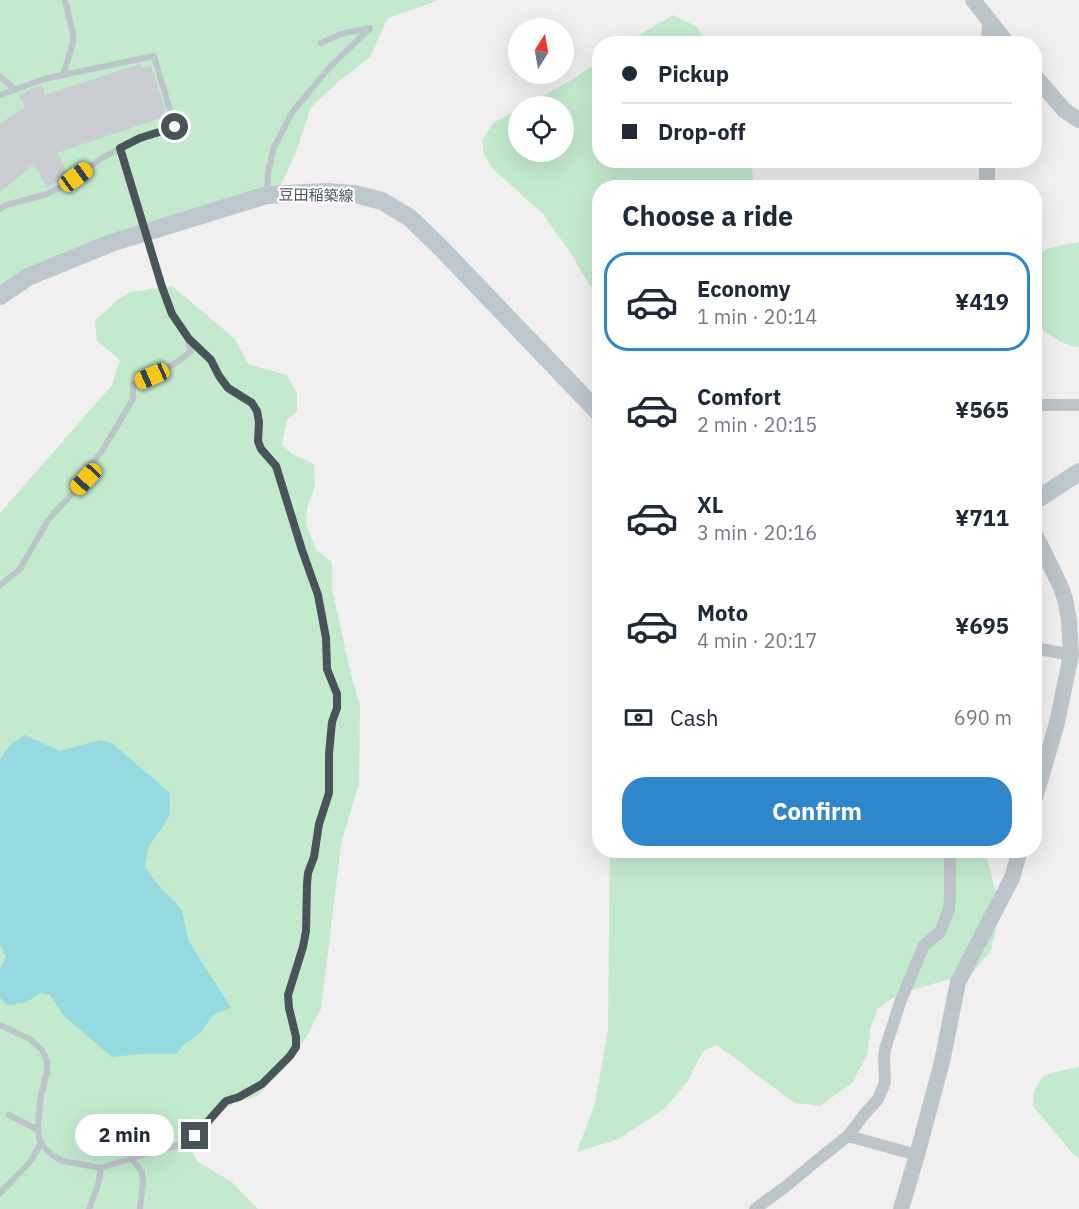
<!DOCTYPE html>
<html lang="en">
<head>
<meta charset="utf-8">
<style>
  :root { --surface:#fff; --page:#f6f6f7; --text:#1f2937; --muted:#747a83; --line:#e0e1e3; --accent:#2f86cb }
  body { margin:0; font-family:"IBM Plex Sans","Noto Sans JP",sans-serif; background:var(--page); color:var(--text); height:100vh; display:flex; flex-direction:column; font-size:22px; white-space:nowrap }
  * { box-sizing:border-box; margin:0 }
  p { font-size:20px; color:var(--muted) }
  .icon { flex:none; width:33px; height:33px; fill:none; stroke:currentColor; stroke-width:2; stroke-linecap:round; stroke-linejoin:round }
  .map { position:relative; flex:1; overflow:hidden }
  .drawer { position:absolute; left:592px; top:180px; width:450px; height:678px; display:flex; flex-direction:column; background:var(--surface); border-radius:24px; box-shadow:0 6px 24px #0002 }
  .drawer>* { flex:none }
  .hud { position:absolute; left:592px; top:36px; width:450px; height:132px; border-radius:24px; box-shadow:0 6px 24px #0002; display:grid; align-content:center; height:132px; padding:0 30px; background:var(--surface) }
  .needle { width:39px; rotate:11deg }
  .fabs { position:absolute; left:508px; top:18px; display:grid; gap:12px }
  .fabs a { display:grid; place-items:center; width:66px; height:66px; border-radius:50%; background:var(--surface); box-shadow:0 6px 24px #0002; font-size:30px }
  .end { position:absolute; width:27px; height:27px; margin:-14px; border:8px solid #49545a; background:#fff; box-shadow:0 0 0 3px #fff }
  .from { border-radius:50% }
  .bubble { position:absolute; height:42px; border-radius:21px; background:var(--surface); box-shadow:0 6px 24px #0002; font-size:20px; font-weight:800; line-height:42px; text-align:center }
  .car { position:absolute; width:18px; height:36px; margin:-18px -9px; border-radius:8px; box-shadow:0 0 4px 2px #0007; background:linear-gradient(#f5c518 24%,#345 0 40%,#f5c518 0 76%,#345 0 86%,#f5c518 0) }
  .hud b { display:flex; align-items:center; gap:21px; height:57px; font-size:22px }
  .hud b+b { border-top:2px solid var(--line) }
  .hud i { width:15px; height:15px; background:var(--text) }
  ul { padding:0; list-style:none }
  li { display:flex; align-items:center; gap:18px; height:99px; margin:0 12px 9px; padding:0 18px; border:3px solid transparent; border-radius:24px }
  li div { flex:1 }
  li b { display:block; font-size:22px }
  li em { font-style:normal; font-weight:800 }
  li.selected { border-color:var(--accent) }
  li>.icon { width:54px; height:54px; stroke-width:1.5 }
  h2 { padding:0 30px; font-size:27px; line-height:72px }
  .pay { display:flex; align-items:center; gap:15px; height:66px; padding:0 30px; font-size:22px }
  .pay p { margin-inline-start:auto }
  .action { display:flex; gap:12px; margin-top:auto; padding:12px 30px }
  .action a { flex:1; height:69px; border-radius:24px; background:var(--accent); color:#fff; font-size:24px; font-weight:800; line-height:69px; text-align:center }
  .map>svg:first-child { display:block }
  .green { fill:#c3eacd }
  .water { fill:#95dae1 }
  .building { fill:#cacdd1 }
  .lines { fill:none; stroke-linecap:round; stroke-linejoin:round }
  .service { stroke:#bcc5ca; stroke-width:6 }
  .minor { stroke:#bcc5ca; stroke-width:12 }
  .tertiary { stroke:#bcc5ca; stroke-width:16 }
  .secondary { stroke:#bdc7ce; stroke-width:18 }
  .service-bridge { stroke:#bcc5ca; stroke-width:6 }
  .route { stroke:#49545a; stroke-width:8 }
  .labels { text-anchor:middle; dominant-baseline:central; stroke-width:4.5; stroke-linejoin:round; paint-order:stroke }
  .street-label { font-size:15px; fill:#49545a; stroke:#fff }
</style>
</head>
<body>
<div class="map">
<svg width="1079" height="1209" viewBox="0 0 1079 1209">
  <rect width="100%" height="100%" fill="#f1efef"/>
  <g class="green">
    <path d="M0,0h439l-51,18 -18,39 -32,25 -27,25 -15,45 -14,31 -5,6 -277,101z"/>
    <path d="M673,15l24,12 9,16h-80z"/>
    <path d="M600,61v99l150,1 5,26 -155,1v115l-30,-51 -27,-38 -51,-46 -8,-13 -2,-15 11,-17 26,-14v43h45v-46h-41l43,-23z"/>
    <path d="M1079,242v105c-18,-2 -31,-12 -44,-24v-69l18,-7z"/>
    <path d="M172,286l63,53 13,25 39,11 10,19v17l-10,9 -5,24 10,10 22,10 1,23 -8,20 -1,17 10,26 16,12v27l18,81 10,36 -1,77 -18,61 -20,165 -14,27 -21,31 -29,29 -25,8 -12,9 -13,20 -18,13 9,16 34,20 26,27h-258v-696l112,-128 8,-25 -23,-19 -2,-20 21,-20 15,-9z"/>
    <path d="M610,851h375l15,57 -9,42 -18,22 -74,22 -21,14 -7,18 -4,30 -16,28 -31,22 -25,-3 -36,-26 -25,-20 -18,-12 -14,7 -14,29 -24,28 -46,30 -41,13 18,-49 13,-74z"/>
    <path d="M1079,1067v92l-6,-5 -40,-48 1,-15 9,-15 16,-5z"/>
  </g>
  <path class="water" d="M25,735l35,16 40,-11 12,3 58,50v22l-22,33 -3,19 12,17 25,26 6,30 43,68 -18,7 -13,18 -17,12 -7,9h-36l-28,3 -48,-41 -14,-21 -9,-2 -16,10 -18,2 -7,-7v-29l6,-12 -6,-13v-185l11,-15z"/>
  <path class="building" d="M140,64l2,4 9,-3 16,51 -110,37 12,23 -22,11 -13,-23 -34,28v-68l15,-11 10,-5 -6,-13 23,-10 3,10z"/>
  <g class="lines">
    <g class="service">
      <path d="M321,43l20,-9 29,-6"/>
      <path d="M63,75l10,-32v-9l-8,-34"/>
      <path d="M0,76l15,14"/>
      <path d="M0,95l44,-16 110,-23 21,71 -35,11 -38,20 -39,28 -16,8 -41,11 -6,4"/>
      <path d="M120,148l11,39"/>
      <path d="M267,194l1,-22 6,-25 19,-36 36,-43 41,-40"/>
      <path d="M0,585l20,-16 28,-49 38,-41 4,-13 12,-15 31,-52v-15c21,-9 41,-17 58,-33l-3,-12 -16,-25 -10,-27"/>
      <path d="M0,1025l30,14 12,11 5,11v10l-7,30 -2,25 1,12 4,8 9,9 11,6 38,7 56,-18 19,-4 19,-10 31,-35 13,-4 23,-12 28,-29 5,-9 1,-10 -7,-29 -1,-13 15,-48 3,-16 1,-47 1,-11 6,-16 5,-33 10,-31v-39l3,-32 5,-15v-13l-10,-25 -1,-31 -8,-43 -17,-45 -25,-84 -15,-17 -3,-8 1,-19 -2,-11 -5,-8 -24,-15 -9,-12 -8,-16 -23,-21"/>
      <path d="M9,1115l29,15"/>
      <path d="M132,1159l10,13 1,11 -3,26"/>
      <path d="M0,1193l30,-31 11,-19"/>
      <path d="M89,1209l9,-24 3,-17"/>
    </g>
    <g class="minor">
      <path d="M1035,405h44"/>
      <path d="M1035,648l36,7"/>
      <path d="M599,791l1,-1"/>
      <path d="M848,1136l69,19"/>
      <path d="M755,1209l30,-22 35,-29 28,-22 15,-20 15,-17 7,-17 -1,-22 1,-11 16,-49 23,-55 16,-13 9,-23 1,-11v-48"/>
    </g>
    <g class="tertiary">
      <path d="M973,0l35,44"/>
      <path d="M989,44l1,-22"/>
      <path d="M1035,76l29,34 15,10"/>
      <path d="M987,188v-28"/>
      <path d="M1035,534l25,51 5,14 4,21 2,35 -14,68 -22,75"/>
      <path d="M901,1209l16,-54 25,-93 16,-80 54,-104 8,-28"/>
    </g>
    <g class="secondary">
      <path d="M0,296l28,-19 83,-34 156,-48 59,-3 29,2 27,7 28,17 31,30 159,166"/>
      <path d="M1035,501l44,-29"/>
    </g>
    <path class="service-bridge" d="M131,187l31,100"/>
  </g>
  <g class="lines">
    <path class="route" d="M175,127l-35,11 -20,10 42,139 10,27 17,25 22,21 8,16 9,12 24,15 5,8 2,11 -1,19 3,8 15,17 26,84 16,45 8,43 1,31 10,25v14l-5,14 -3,32v39l-10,31 -5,33 -6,16 -1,11 -1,47 -3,16 -15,48 1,13 7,29v10l-6,9 -28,28 -23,13 -13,4 -31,35"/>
  </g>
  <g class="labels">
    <g class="street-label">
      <text transform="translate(316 195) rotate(1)">豆田稲築線</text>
    </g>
  </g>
</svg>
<div class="fabs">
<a><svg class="needle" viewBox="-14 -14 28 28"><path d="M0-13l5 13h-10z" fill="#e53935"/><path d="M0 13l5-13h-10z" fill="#747a83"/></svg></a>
<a><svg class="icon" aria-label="locate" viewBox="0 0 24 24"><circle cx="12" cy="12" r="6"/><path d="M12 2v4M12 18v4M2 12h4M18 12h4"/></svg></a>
</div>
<i class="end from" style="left:175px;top:127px"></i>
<i class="end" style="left:195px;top:1136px"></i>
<div class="bubble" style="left:75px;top:1114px;width:99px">2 min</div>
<i class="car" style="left:76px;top:177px;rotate:54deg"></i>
<i class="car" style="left:152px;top:376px;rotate:246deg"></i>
<i class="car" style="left:86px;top:479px;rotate:223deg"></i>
<div class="hud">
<b><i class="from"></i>Pickup</b>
<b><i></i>Drop-off</b>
</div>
<section class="drawer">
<h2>Choose a ride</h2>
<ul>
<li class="selected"><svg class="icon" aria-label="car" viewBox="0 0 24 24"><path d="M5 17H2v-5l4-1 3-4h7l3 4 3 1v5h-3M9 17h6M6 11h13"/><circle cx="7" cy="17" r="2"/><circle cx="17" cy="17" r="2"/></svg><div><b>Economy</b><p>1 min · 20:14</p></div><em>¥419</em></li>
<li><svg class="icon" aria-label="car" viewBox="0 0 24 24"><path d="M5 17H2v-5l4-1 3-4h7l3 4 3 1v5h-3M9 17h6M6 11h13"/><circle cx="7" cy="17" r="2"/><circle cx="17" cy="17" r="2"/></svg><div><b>Comfort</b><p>2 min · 20:15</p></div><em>¥565</em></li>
<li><svg class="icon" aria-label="car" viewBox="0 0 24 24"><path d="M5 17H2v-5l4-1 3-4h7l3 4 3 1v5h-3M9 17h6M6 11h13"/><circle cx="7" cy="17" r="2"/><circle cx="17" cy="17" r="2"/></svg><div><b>XL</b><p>3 min · 20:16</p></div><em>¥711</em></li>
<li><svg class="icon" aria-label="car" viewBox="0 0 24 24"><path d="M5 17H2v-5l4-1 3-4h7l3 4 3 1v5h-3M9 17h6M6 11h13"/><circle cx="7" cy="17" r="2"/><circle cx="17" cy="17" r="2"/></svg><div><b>Moto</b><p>4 min · 20:17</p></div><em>¥695</em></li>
</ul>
<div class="pay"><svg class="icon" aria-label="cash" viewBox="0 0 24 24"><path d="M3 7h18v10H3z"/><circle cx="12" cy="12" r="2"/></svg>Cash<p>690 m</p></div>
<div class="action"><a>Confirm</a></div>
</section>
</div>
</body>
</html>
